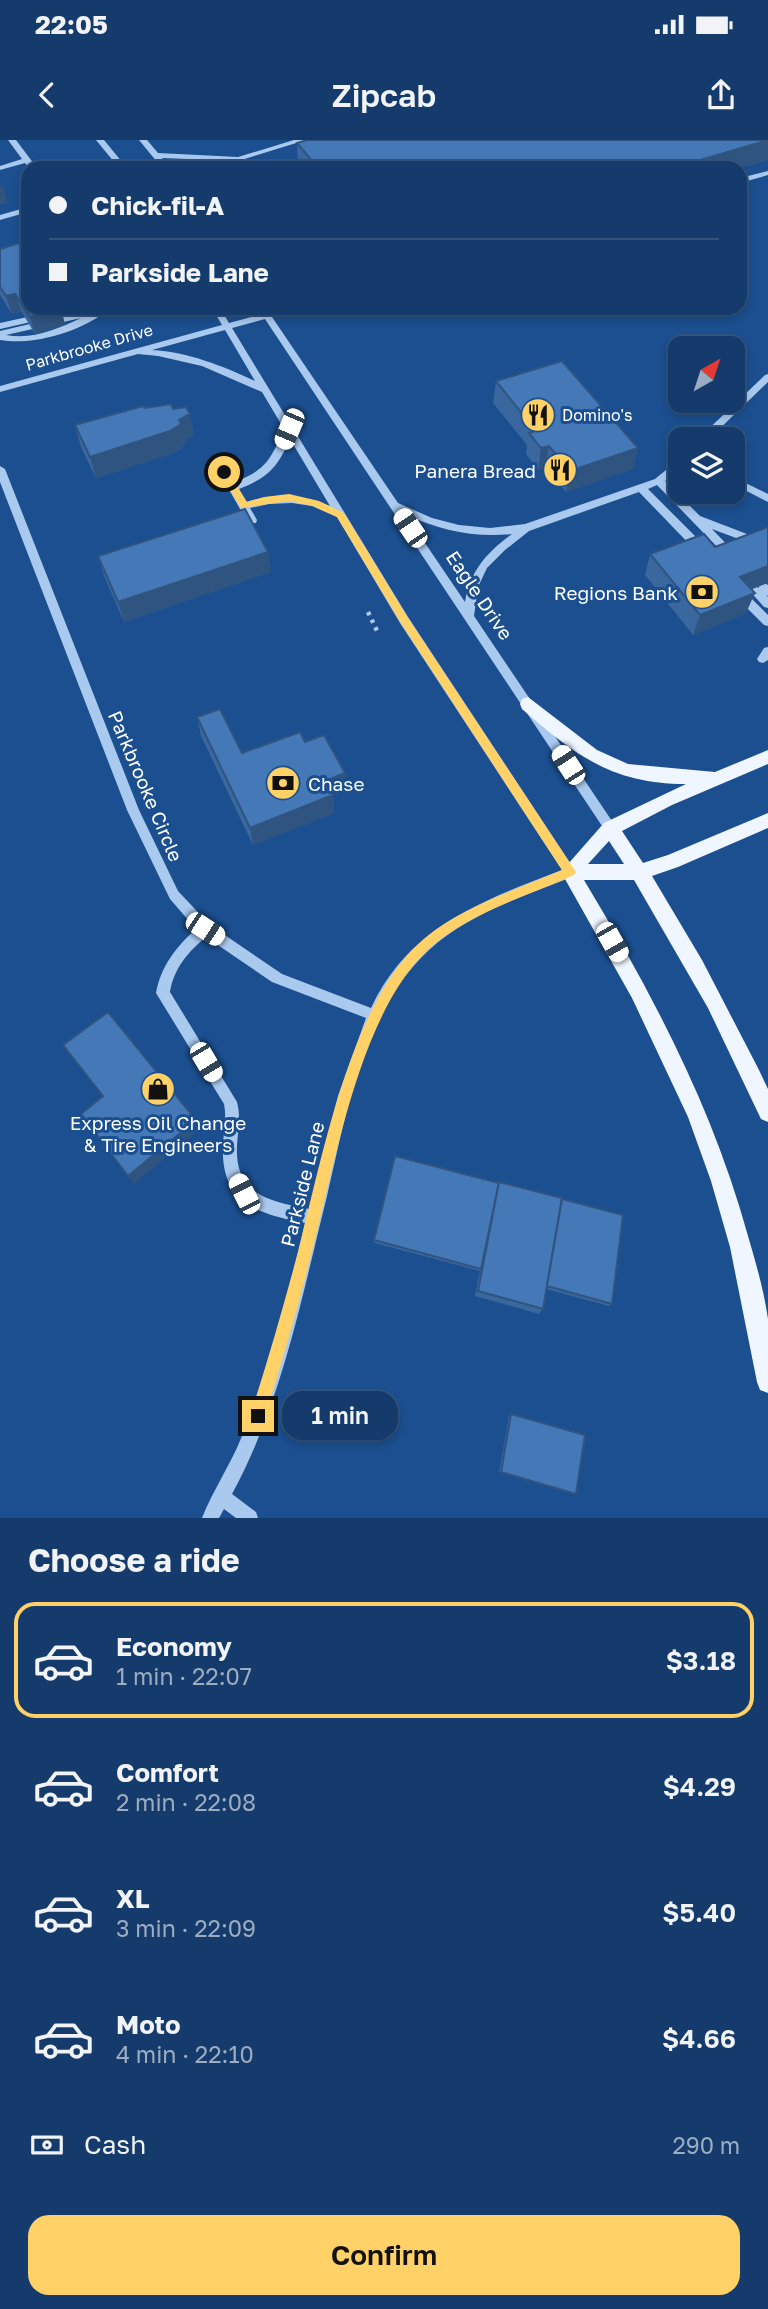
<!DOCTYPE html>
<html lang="en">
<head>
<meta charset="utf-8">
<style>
  :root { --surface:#143b6b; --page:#1d4271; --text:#f1f3f6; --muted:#9dadc1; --line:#33557e; --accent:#ffd166 }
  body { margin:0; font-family:"Golos Text",sans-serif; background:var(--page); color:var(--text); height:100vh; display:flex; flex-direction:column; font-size:26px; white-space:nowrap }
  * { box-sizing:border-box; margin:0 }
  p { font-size:23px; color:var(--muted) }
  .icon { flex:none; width:38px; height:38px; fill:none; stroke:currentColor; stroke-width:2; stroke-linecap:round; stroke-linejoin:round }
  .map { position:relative; height:1378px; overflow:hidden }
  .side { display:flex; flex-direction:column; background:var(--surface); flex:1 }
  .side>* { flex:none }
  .top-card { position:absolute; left:21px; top:21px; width:726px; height:154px; border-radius:21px; box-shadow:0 4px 10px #0003,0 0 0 2px var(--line); display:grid; align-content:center; height:154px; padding:0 28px; background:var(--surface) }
  .needle { width:46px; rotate:39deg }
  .controls { position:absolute; left:668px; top:196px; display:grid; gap:14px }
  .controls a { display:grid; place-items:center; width:77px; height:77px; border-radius:14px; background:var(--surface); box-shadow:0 4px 10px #0003,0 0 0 2px var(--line); font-size:35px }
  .end { position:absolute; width:32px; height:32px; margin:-16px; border:9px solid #ffd166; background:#111; box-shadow:0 0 0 4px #111 }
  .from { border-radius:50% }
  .bubble { position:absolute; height:49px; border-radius:21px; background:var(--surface); box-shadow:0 4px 10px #0003,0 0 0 2px var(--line); font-size:23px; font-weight:600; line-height:49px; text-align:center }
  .car { position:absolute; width:21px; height:42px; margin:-21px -10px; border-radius:9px; box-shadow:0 0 5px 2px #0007; background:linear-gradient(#fff 24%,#345 0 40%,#fff 0 76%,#345 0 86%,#fff 0) }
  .top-card b { display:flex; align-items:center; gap:24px; height:66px; font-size:26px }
  .top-card b+b { border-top:2px solid var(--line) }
  .top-card i { width:18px; height:18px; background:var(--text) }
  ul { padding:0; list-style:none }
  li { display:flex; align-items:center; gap:21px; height:116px; margin:0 14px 10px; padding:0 14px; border:4px solid transparent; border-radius:21px }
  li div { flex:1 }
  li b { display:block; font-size:26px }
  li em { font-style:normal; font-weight:600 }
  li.selected { border-color:var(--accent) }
  li>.icon { width:63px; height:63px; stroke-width:1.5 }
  h2 { padding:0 28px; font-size:32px; line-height:84px }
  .pay { display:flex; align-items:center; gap:18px; height:77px; padding:0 28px; font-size:26px }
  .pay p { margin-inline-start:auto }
  .action { display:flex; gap:14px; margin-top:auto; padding:14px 28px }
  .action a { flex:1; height:80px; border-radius:21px; background:var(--accent); color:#111; font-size:28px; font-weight:600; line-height:80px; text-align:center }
  .status { display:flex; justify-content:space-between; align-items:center; height:49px; padding:0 35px; background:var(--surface); direction:ltr }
  .status svg { height:19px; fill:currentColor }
  header { display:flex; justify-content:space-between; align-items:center; height:91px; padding:0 28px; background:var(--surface); font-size:32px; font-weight:600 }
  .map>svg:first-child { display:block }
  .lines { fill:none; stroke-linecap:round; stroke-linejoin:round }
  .path { stroke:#a9c9ee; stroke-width:4.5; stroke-dasharray:3.5 5; stroke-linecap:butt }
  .minor { fill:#a9c9ee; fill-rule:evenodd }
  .major { fill:#f0f6ff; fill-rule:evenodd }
  .wall { fill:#3a679d }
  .shaded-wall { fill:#305480 }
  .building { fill:#4478b7; stroke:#305480; stroke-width:2 }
  .route { fill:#ffd166 }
  .labels { text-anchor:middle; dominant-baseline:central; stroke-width:6; stroke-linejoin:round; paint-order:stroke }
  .far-street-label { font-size:16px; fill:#fff; stroke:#1b4f8f }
  .far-poi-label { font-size:16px; fill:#fff; stroke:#1b4f8f; text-anchor:start }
  .poi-label { font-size:19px; fill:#fff; stroke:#1b4f8f; text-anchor:end }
  .street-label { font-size:19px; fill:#fff; stroke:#1b4f8f }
</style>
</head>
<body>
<div class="status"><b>22:05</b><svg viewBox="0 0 49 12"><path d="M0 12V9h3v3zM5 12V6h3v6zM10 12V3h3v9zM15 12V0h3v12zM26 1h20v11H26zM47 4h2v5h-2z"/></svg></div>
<header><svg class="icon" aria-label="back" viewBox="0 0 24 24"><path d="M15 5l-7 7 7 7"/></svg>Zipcab<svg class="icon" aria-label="share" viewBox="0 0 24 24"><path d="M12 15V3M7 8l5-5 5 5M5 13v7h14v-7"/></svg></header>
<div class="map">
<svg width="768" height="1378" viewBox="0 0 768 1378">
  <rect width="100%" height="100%" fill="#1b4f8f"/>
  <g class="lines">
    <path class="path" d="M368,472l11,23"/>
    <g class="minor">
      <path d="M8,0h8l21,28h-8l-4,-5 -25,7v-4l22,-7z"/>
      <path d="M96,0h8l23,28h-8z"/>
      <path d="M139,0h8l11,13 80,4 56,-17h12l-68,21 -76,-3 8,10h-8z"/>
      <path d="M768,31v4l-28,8v-5z"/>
      <path d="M28,67v5l-28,8v-5z"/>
      <path d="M100,168l9,1c-26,22 -75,37 -109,31v-9l85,-20 4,3zM81,178c-24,11 -48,22 -75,17z"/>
      <path d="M212,168h8l9,15 33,-9 -4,-6h8l3,4 14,-4h14l-25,9 126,186 34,15 27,7 31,3 35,-4 130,-45 26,-21v9l-16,14 35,35 68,26v8l-56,-21 25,26 -5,4 -4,-1 -71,-73 -9,4 57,57v6h-8l-58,-60 -110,39 -24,19 -18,18 -9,19 -4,29 140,208 2,4 -2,4 -4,1 -4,-1 -341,-513 -33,9 176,289 168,255 -2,4c-49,20 -105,37 -145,74 -67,62 -82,162 -102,246 -25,100 -45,206 -95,298l24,18 2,6h-22l-12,-9 -5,9h-17c11,-28 29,-54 40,-82 29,-69 46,-142 63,-213 -46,-9 -84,-20 -82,-75 0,-15 4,-28 1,-44l-68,-111c5,-27 20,-46 40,-64l-26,-30 -43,-89 -127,-328v-16l5,3 134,341 39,81 32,34 72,49 89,34c38,-82 113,-108 191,-138l-162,-247 -63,-106 -25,-11 -20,-3 -23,1 -19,4 7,12 -1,3h-8l-29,-51 5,-3 3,1 8,12c31,-12 36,-23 49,-53l-22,-37 -60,-26 -44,-10 -20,-2 -138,38v-6l222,-61zM225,190l30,51c-32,-15 -67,-29 -103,-31zM290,299l40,67c-29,-11 -54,-13 -84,-4l-7,-13c30,-12 38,-21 51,-50zM406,375c34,15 68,23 106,19 -25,18 -42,37 -47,68zM206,797l66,45 94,36 -28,78 -29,113c-41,-8 -74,-14 -72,-63 1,-16 4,-29 0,-44l-67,-110c4,-24 18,-40 36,-55z"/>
      <path d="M41,174l4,3 -1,2 -44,10v-6z"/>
      <path d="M768,234v8l-59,57h-11l67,-64z"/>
      <path d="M733,337l35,17v8l-35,-18z"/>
      <path d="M763,442l5,3v11l-2,-1 2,2v11l-4,-1 -16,-18 5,-4 6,3v-5z"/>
      <path d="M740,450l4,1 24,24v11l-4,-1 -28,-28 -1,-3z"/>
      <path d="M768,507v13l-5,3 -4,-1 -2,-3 7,-11z"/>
    </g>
    <path class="major" d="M528,557l69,53 31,14 87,8 53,-22v14l-96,41 -50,26 21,32 25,-8 100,-42v15l-90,39 -26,9 50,84 56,108 10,21v33l-7,-3 -53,-111 -74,-128h-50c68,113 129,228 164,356 8,27 16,55 20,83 0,24 0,50 0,74l-8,-3 -3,-8 -27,-135 -19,-66 -23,-64 -56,-119 -71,-126 43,-49 82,-39c-74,0 -111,-29 -164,-75l-2,-5 2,-5zM609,701l15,23h-36z"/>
  </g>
  <g class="wall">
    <path d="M297,3l471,17 -28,8h-439l-3,-4z"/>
    <path d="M0,109l28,59h33l4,17 -30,9 -14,-23 -9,3 -12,-19z"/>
    <path d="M496,241l137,88 -67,23 -20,-25 -8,3 -12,-16 1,-9 -34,-42z"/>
    <path d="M145,268l49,27 -10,6 1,4 -11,8 -78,25 -15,-31 -6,-22z"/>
    <path d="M715,407l36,43 -5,23 -53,22 -48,-60 5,-21z"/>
    <path d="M98,416l173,16 -147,50 -20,-46z"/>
    <path d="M197,577l45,36 63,-11 40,31 1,18 -13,5 1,17 -81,32 -52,-109z"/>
    <path d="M374,1100l238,64 -3,2 -63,-17 -3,20 -4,5 -64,-18 5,-25 -105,-28z"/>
    <path d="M511,1274l65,80h-3l-74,-22 10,-56z"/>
  </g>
  <g class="shaded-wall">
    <path d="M768,0v20l-28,8h-67z"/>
    <path d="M3,45l5,18 -8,2v-19z"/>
    <path d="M15,154l6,17 -9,3 -6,-18z"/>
    <path d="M58,168h3l4,17 -30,9 -5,-17z"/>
    <path d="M190,274l4,21 -10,6 1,4 -11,8 -78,25 -6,-21 89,-37z"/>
    <path d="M549,306l-3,21 -8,3 3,-22z"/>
    <path d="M638,308l-5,21 -67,23 4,-21z"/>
    <path d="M268,412l3,20 -147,50 -6,-20z"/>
    <path d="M768,426v17l-36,14 8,-20z"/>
    <path d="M755,453l-9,20 -53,22 7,-20z"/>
    <path d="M345,633l1,18 -13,5 1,17 -81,32 -3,-17 75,-47z"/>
    <path d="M196,980l4,9 -66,55 -6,-8z"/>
  </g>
  <g class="building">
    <path d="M307,0h461l-95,28h-355l-21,-25z"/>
    <path d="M23,102l5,7v59h30l-28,9 -15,-23 -9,2 -6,-9v-38z"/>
    <path d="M562,221l76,87 -68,23 -21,-25 -8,2 -12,-15 7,-2 -40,-50z"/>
    <path d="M171,264l2,5 13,-2 4,7 -11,6 2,4 -11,7 -80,26 -15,-32 68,-19 2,2z"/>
    <path d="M245,369l23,43 -150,50 -20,-46z"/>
    <path d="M768,387v39l-28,11 15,16 -55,22 -50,-61 54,-20 11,13z"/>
    <path d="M220,569l22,44 58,-21 5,10 19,-7 21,38 -20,8 8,14 -83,33 -53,-111z"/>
    <path d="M108,872l88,108 -68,56 -47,-62 22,-18 -40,-51z"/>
    <path d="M395,1016l104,27 -18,86 -107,-29z"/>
    <path d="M499,1042l63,16 -19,111 -65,-18z"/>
    <path d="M562,1059l61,16 -11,89 -65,-18z"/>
    <path d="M511,1274l74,21 -9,59 -75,-22z"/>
  </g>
  <path class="route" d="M221,330h6l20,32 17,-5 25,-3 30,7 25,12 64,105 168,254 -2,3c-47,21 -102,37 -142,71 -70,61 -95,208 -118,297 -14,58 -31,116 -49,173l-2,6 -5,2 -6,-2 -2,-6c18,-56 34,-111 49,-168 23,-90 53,-251 126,-310 39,-32 91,-48 137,-68l-161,-247 -64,-106 -24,-11 -24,-5 -48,7 -22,-36z"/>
  <defs>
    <g id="restaurant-disc" transform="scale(1.75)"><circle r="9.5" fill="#ffd166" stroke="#1b4f8f"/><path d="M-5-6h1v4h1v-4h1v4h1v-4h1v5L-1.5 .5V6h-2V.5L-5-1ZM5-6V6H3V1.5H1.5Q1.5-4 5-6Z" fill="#111"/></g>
    <g id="bank-disc" transform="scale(1.75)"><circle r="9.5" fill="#ffd166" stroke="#1b4f8f"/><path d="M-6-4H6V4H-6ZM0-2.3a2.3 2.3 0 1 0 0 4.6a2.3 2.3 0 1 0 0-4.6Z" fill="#111"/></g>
    <g id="shop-disc" transform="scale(1.75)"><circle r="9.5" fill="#ffd166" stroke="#1b4f8f"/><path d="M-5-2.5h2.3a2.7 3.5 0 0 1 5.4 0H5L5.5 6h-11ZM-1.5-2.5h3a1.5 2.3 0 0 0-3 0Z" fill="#111"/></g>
  </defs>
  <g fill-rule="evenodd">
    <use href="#restaurant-disc" x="538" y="275"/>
    <use href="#restaurant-disc" x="560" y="330"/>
    <use href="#bank-disc" x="702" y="452"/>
    <use href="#bank-disc" x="283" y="643"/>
    <use href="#shop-disc" x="158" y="949"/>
  </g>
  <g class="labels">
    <g class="far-street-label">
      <text transform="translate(89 207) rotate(-16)">Parkbrooke Drive</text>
    </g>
    <g class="far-poi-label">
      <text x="562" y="275">Domino's</text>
    </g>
    <g class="poi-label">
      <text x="536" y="330">Panera Bread</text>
      <text x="678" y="452">Regions Bank</text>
      <text x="308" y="643" text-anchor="start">Chase</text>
      <text x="158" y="982" text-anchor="middle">Express Oil Change<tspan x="158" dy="22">&amp; Tire Engineers</tspan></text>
    </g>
    <g class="street-label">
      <text transform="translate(480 455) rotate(56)">Eagle Drive</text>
      <text transform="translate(146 646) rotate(67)">Parkbrooke Circle</text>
      <text transform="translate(302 1044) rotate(-76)">Parkside Lane</text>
    </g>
  </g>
</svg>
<div class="controls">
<a><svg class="needle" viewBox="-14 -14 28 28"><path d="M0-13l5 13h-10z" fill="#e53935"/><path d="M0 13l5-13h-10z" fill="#9dadc1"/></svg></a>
<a><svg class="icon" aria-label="layers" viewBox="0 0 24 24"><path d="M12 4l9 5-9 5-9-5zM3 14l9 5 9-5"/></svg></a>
</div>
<i class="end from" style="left:224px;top:332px"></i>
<i class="end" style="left:258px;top:1276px"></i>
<div class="bubble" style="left:282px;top:1251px;width:116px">1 min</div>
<i class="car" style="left:289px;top:289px;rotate:203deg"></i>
<i class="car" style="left:410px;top:388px;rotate:326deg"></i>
<i class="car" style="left:568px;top:625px;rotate:327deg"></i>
<i class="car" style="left:205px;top:789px;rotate:123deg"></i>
<i class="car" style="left:612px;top:802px;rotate:150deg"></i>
<i class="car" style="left:206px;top:922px;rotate:149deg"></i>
<i class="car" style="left:244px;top:1054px;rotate:333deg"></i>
<div class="top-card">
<b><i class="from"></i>Chick-fil-A</b>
<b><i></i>Parkside Lane</b>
</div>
</div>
<section class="side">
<h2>Choose a ride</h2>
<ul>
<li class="selected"><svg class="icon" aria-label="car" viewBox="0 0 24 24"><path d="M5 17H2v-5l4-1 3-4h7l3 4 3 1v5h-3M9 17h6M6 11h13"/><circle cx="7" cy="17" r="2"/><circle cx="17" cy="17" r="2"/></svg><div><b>Economy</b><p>1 min · 22:07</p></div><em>$3.18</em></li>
<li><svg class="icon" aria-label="car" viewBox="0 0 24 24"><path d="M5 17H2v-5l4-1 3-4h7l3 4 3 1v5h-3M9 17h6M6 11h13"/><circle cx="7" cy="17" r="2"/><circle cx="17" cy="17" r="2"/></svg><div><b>Comfort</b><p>2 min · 22:08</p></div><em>$4.29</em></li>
<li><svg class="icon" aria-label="car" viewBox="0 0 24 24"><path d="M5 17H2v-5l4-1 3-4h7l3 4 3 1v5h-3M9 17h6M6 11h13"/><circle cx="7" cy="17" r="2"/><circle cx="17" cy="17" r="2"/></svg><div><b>XL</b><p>3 min · 22:09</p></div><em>$5.40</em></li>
<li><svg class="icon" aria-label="car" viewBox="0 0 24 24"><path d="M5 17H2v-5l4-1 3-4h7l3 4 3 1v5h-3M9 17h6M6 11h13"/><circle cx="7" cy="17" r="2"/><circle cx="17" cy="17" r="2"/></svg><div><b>Moto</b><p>4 min · 22:10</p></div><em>$4.66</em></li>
</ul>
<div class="pay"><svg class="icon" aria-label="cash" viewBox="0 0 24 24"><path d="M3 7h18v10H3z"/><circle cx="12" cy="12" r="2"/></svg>Cash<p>290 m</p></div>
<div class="action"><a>Confirm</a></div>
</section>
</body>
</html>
